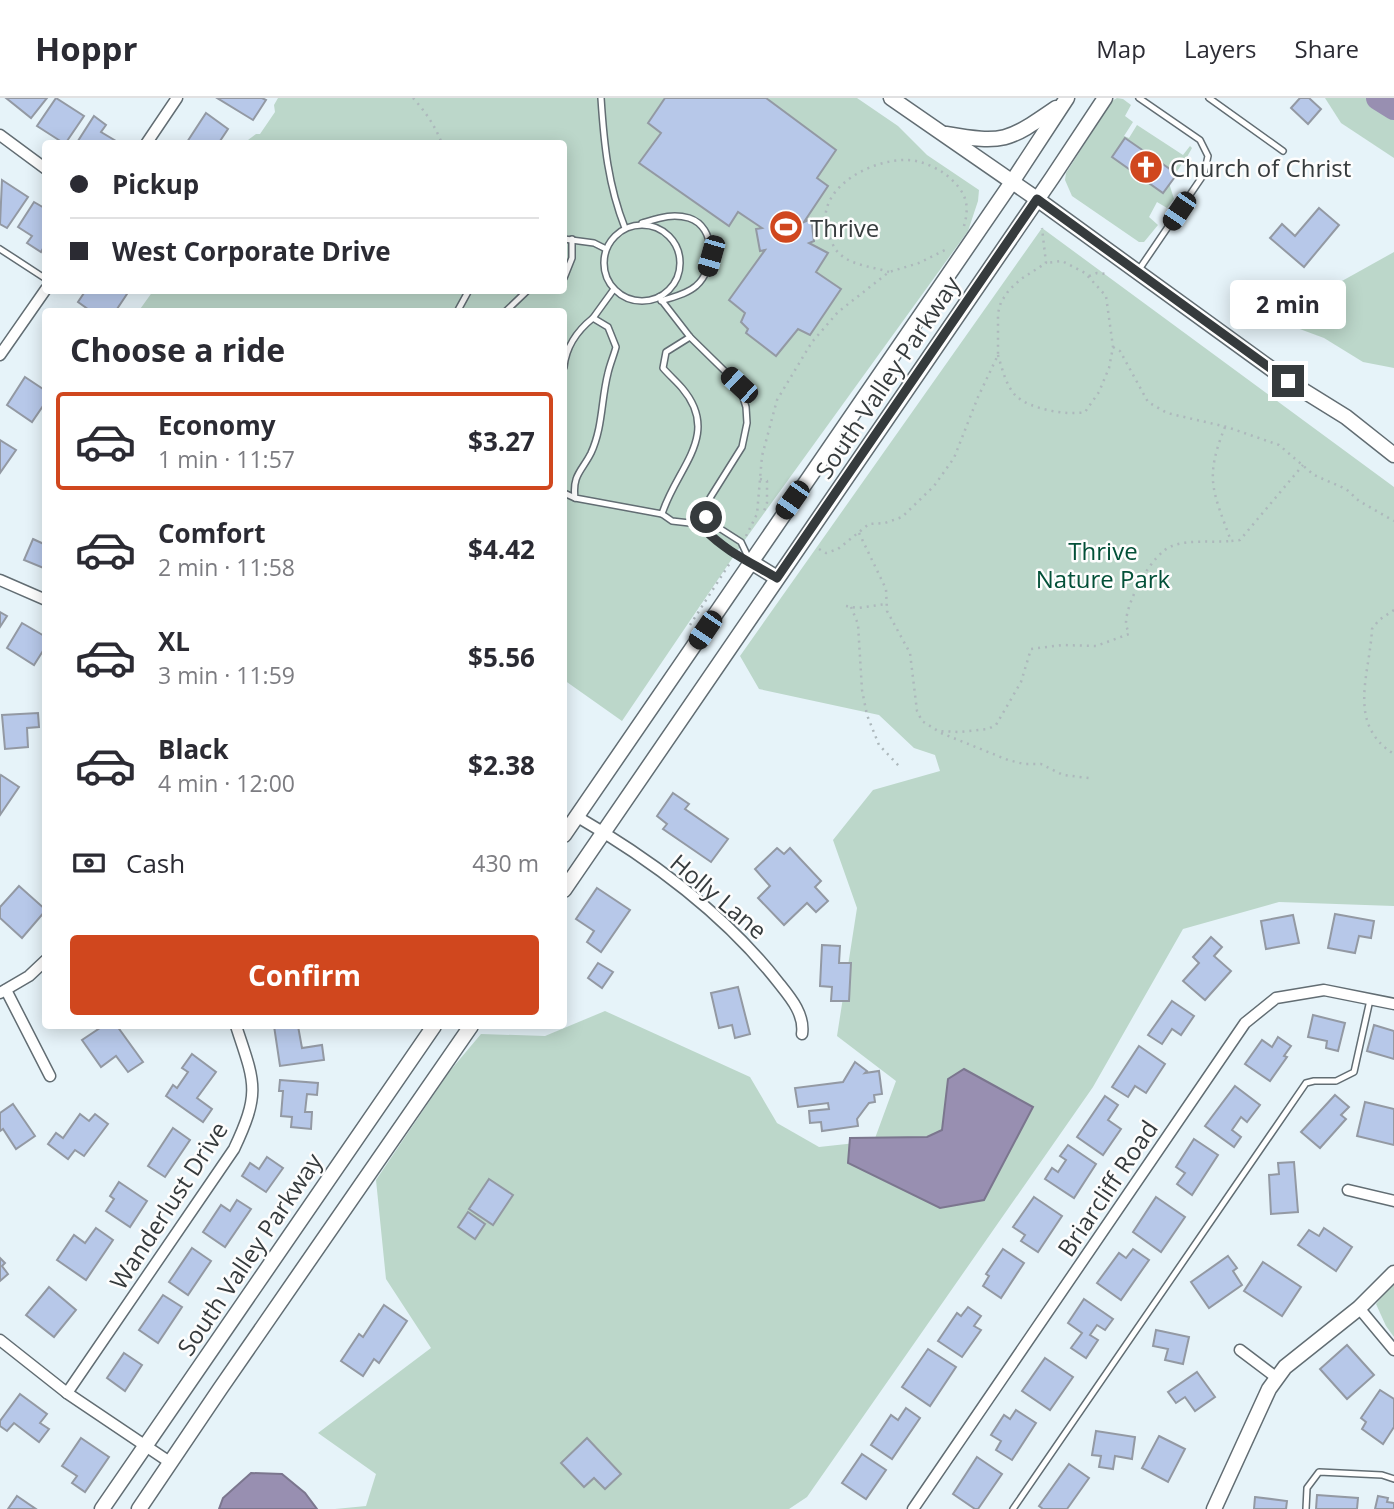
<!DOCTYPE html>
<html lang="en">
<head>
<meta charset="utf-8">
<style>
  :root { --surface:#fff; --page:#f2f2f3; --text:#2b2b33; --muted:#7c7c81; --line:#e1e1e2; --accent:#d0471e }
  body { margin:0; font-family:"Open Sans",sans-serif; background:var(--page); color:var(--text); height:100vh; display:flex; flex-direction:column; font-size:26px; white-space:nowrap }
  * { box-sizing:border-box; margin:0 }
  p { font-size:23px; color:var(--muted) }
  .icon { flex:none; width:38px; height:38px; fill:none; stroke:currentColor; stroke-width:2; stroke-linecap:round; stroke-linejoin:round }
  .map { position:relative; flex:1; overflow:hidden }
  .panel { position:absolute; left:42px; top:210px; width:525px; height:721px; display:flex; flex-direction:column; background:var(--surface); border-radius:7px; box-shadow:0 4px 18px #0003 }
  .panel>* { flex:none }
  .guide { position:absolute; left:42px; top:42px; width:525px; height:154px; border-radius:7px; box-shadow:0 4px 18px #0003; display:grid; align-content:center; height:154px; padding:0 28px; background:var(--surface) }
  .end { position:absolute; width:32px; height:32px; margin:-16px; border:9px solid #363b3d; background:#fff; box-shadow:0 0 0 4px #fff }
  .from { border-radius:50% }
  .bubble { position:absolute; height:49px; border-radius:7px; background:var(--surface); box-shadow:0 4px 18px #0003; font-size:23px; font-weight:700; line-height:49px; text-align:center }
  .car { position:absolute; width:21px; height:42px; margin:-21px -10px; border-radius:9px; box-shadow:0 0 5px 2px #0007; background:linear-gradient(#222 24%,#8ab4d8 0 40%,#222 0 76%,#8ab4d8 0 86%,#222 0) }
  .guide b { display:flex; align-items:center; gap:24px; height:66px; font-size:26px }
  .guide b+b { border-top:2px solid var(--line) }
  .guide i { width:18px; height:18px; background:var(--text) }
  ul { padding:0; list-style:none }
  li { display:flex; align-items:center; gap:21px; height:98px; margin:0 14px 10px; padding:0 14px; border:4px solid transparent; border-radius:7px }
  li div { flex:1 }
  li b { display:block; font-size:26px }
  li em { font-style:normal; font-weight:700 }
  li.current { border-color:var(--accent) }
  li>.icon { width:63px; height:63px; stroke-width:1.5 }
  h2 { padding:0 28px; font-size:32px; line-height:84px }
  .pay { display:flex; align-items:center; gap:18px; height:77px; padding:0 28px; font-size:26px }
  .pay p { margin-inline-start:auto }
  .cta { display:flex; gap:14px; margin-top:auto; padding:14px 28px }
  .cta a { flex:1; height:80px; border-radius:7px; background:var(--accent); color:#fff; font-size:28px; font-weight:700; line-height:80px; text-align:center }
  header { display:flex; align-items:center; gap:42px; box-sizing:border-box; height:98px; padding:0 35px; background:var(--surface); border-bottom:2px solid var(--line) }
  header strong { font-size:33px }
  nav { display:flex; gap:38px; margin-inline-start:auto; font-size:24px }
  .map>svg:first-child { display:block }
  .green { fill:#bcd7ca }
  .water { fill:#988fb1; stroke:#7b768e; stroke-width:2 }
  .lines { fill:none; stroke-linecap:round; stroke-linejoin:round }
  .river { stroke:#988fb1; stroke-width:24 }
  .building { fill:#b7c8e9; stroke:#9399a3; stroke-width:2 }
  .lane-casing { stroke:#626d73; stroke-width:8 }
  .street-casing { stroke:#626d73; stroke-width:13 }
  .secondary-casing { stroke:#626d73; stroke-width:17 }
  .path { stroke:#adb8bc; stroke-width:2.5; stroke-dasharray:2 5; stroke-linecap:butt }
  .lane { stroke:#fff; stroke-width:5 }
  .street { stroke:#fff; stroke-width:10 }
  .secondary { stroke:#fff; stroke-width:14 }
  .route { stroke:#363b3d; stroke-width:9 }
  .labels { text-anchor:middle; dominant-baseline:central; stroke-width:5; stroke-linejoin:round; paint-order:stroke }
  .poi-label { font-size:24px; fill:#363b3d; stroke:#fdfdfd; text-anchor:start }
  .street-label { font-size:24px; fill:#363b3d; stroke:#fdfdfd }
  .park-label { font-size:24px; fill:#035038; stroke:#fdfdfd }
</style>
</head>
<body>
<header>
<strong>Hoppr</strong>
<nav><a>Map</a><a>Layers</a><a>Share</a></nav>
</header>
<div class="map">
<svg width="1394" height="1411" viewBox="0 0 1394 1411">
  <rect width="100%" height="100%" fill="#e6f3f9"/>
  <g class="green">
    <path d="M278,0h579l41,28 29,29 52,35 -1,11 -10,30 -224,310 -122,180 -58,-41v-368h-426l15,-21 411,-1v-146l-320,-1 12,-9h4l15,-22 -1,-7z"/>
    <path d="M1117,0l6,1 8,6 -6,11 8,6 -9,14 5,2 8,-13 46,30 7,-9 2,2 -5,9 5,4 -4,7 -6,-4 -13,19 5,16 -7,9 -10,-6 -8,15 9,8 -14,17h-5l-67,-46 -7,-16 1,-7 46,-72z"/>
    <path d="M1325,0h69v60l-53,-35z"/>
    <path d="M1042,130l352,259v419l-115,-4 -96,27 -90,158 -286,410 -18,12h-454l31,-3 10,-32 -58,-41 113,-85 -45,-69 -10,-99 73,-108 32,-38 64,2 60,-25 145,66 27,46 42,24 55,-6 22,-60 -59,-45 20,-128 -24,-68 40,-50 67,-19 -5,-16 -21,-7 -35,-33 -120,-26 -19,-33z"/>
    <path d="M1394,154v116l-31,-6 -39,-24 -81,-30 41,-24 49,2z"/>
    <path d="M1394,1184v55l-8,-11 -10,-22z"/>
  </g>
  <g class="water">
    <path d="M964,971l69,38 -49,93 -44,8 -92,-45 2,-25 77,-1 15,-7 6,-51z"/>
    <path d="M251,1375l31,1 23,19 12,16h-98l4,-11z"/>
  </g>
  <g class="lines">
    <path class="river" d="M1378,0l16,10"/>
  </g>
  <g class="building">
    <path d="M6,0h41l-16,20z"/>
    <path d="M56,0l28,18 -19,28 -28,-18z"/>
    <path d="M217,0h45l4,2 -13,20z"/>
    <path d="M665,0h101l70,52 -19,28 11,8 -24,36 7,-3 3,22 -5,2 19,10 -12,19 25,17 -31,46 -12,-6 -22,27 -30,-23 2,-4 -7,-7 4,-9 -16,-13 36,-50 -5,1 -4,-22 6,-1 -24,-16 -9,14 -90,-63 22,-30 -13,-10z"/>
    <path d="M1300,0h9l12,11 -13,15 -17,-16z"/>
    <path d="M206,15l22,16 -10,15h-29l-2,-2z"/>
    <path d="M94,18l12,9 -5,7 15,9 -2,3h-38z"/>
    <path d="M1125,40l52,36 -14,19 -51,-36z"/>
    <path d="M2,82l26,17 -21,31 -7,-4z"/>
    <path d="M34,104l12,7v34l-5,9 -14,-9 5,-7 -14,-9z"/>
    <path d="M1319,110l20,17 -35,42 -34,-29 12,-14 13,12z"/>
    <path d="M86,192h36l5,4 -12,18h-23l-14,-10z"/>
    <path d="M25,279l21,14v17l-3,-2 -11,16 -25,-17z"/>
    <path d="M0,342l16,10 -16,23z"/>
    <path d="M33,441l13,6v24l-22,-9z"/>
    <path d="M0,514l7,4 -7,11z"/>
    <path d="M22,525l24,14v9l-12,19 -27,-17z"/>
    <path d="M38,615l1,14 -12,1 1,19 -23,2 -3,-34z"/>
    <path d="M1,677l18,12 -19,28v-38z"/>
    <path d="M673,695l16,11 -4,5 43,30 -17,23 -48,-33 4,-5 -10,-8z"/>
    <path d="M777,750l7,6 6,-6 31,33 -6,6 13,14 -12,11 -9,-9 -23,22 -26,-27 12,-12 -15,-17z"/>
    <path d="M19,788l27,24 -24,28 -22,-20v-11z"/>
    <path d="M597,790l33,22 -29,42 -14,-10 7,-11 -18,-12z"/>
    <path d="M1335,816l39,7 -3,17 -12,-2 -4,17 -27,-5z"/>
    <path d="M1293,817l6,28 -33,6 -5,-28z"/>
    <path d="M1211,839l11,10 -8,9 17,15 -26,29 -22,-19 16,-18 -6,-6z"/>
    <path d="M822,847l18,1 -1,17h12l-2,38h-18l1,-14 -12,-1z"/>
    <path d="M598,865l15,9 -11,16 -14,-10z"/>
    <path d="M738,889l12,47 -15,4 -3,-13 -13,3 -8,-35z"/>
    <path d="M1172,903l22,15 -13,19 -9,-6 -10,15 -14,-9z"/>
    <path d="M1313,917l32,8 -7,28 -12,-3 1,-7 -19,-4z"/>
    <path d="M1374,927l20,6v28l-27,-8z"/>
    <path d="M103,928h14l26,36 -15,10 -12,-16 -15,11 -19,-27z"/>
    <path d="M274,928h24l4,22 20,-3 2,15 -44,6z"/>
    <path d="M1278,939l13,9 -7,10 3,1 -17,24 -25,-17 17,-24 10,7z"/>
    <path d="M1139,948l26,18 -19,29 -11,-7 -7,11 -16,-10z"/>
    <path d="M192,956l24,18 -19,26 15,11 -9,13 -37,-26 7,-11 4,3 11,-16 -6,-4z"/>
    <path d="M855,964l12,9 -2,2 14,-2 3,23 -8,1 1,7 -6,1 -12,16 1,7 -36,5 -1,-9 -11,1 -1,-12 20,-2 -1,-6 -30,4 -3,-19 48,-6z"/>
    <path d="M280,982l38,3 -1,12 -10,-1 -2,18h7l-1,17 -20,-2 1,-10 -11,-1 2,-25h-4z"/>
    <path d="M1235,988l25,19 -13,17 -6,-5 -9,13 9,7 -7,10 -29,-21z"/>
    <path d="M1335,997l14,12 -8,8 5,4 -26,29 -19,-16z"/>
    <path d="M1105,998l13,9 -10,15 13,9 -18,26 -26,-18z"/>
    <path d="M1365,1004l29,7v36l-37,-9z"/>
    <path d="M13,1006l22,32 -19,13 -13,-20 -3,2v-18z"/>
    <path d="M80,1016l9,7 6,-7 13,10 -24,32 -9,-6 -7,9 -20,-15 8,-11 7,5z"/>
    <path d="M173,1030l17,12 -25,37 -17,-11z"/>
    <path d="M1194,1041l24,16 -26,40 -15,-11 8,-11 -9,-6z"/>
    <path d="M1068,1047l28,19 -22,34 -29,-19 7,-11 6,4 8,-12 -6,-4z"/>
    <path d="M267,1059l16,11 -17,24 -24,-16 8,-13 9,6z"/>
    <path d="M1294,1064l4,50 -27,2 -2,-39 10,-1 -1,-11z"/>
    <path d="M489,1081l24,16 -20,30 -24,-16z"/>
    <path d="M119,1084l28,19 -17,26 -24,-16 8,-12 -4,-3z"/>
    <path d="M1034,1099l28,19 -24,36 -17,-11 4,-6 -12,-8z"/>
    <path d="M1156,1099l29,20 -24,35 -28,-20z"/>
    <path d="M237,1102l14,9 -26,38 -22,-15 18,-27 9,6z"/>
    <path d="M468,1114l17,12 -10,15 -17,-12z"/>
    <path d="M96,1130l17,12 -27,40 -29,-20 17,-25 11,8z"/>
    <path d="M1324,1130l28,19 -16,24 -38,-26 11,-15 10,6z"/>
    <path d="M192,1150l19,13 -23,34 -19,-13z"/>
    <path d="M1003,1151l21,14 -23,35 -18,-12 6,-10 -3,-2z"/>
    <path d="M1133,1151l16,11 -28,40 -24,-17 22,-30 7,5z"/>
    <path d="M1228,1158l9,12 -4,3 9,14 -33,23 -18,-26z"/>
    <path d="M0,1160l5,5 -3,3 6,8 -8,7z"/>
    <path d="M1263,1164l38,25 -19,29 -38,-25z"/>
    <path d="M49,1189l27,23 -22,27 -28,-22z"/>
    <path d="M163,1197l19,12 -24,36 -19,-13z"/>
    <path d="M1084,1201l29,20 -8,11 -8,-5 -7,10 8,5 -12,18 -15,-10 11,-15 -14,-10z"/>
    <path d="M384,1207l23,16 -28,42 -5,-4 -11,17 -22,-15 18,-27 4,3z"/>
    <path d="M968,1209l13,9 -7,10 7,4 -19,27 -24,-16 19,-28 4,3z"/>
    <path d="M1156,1232l33,7 -6,27 -18,-4 3,-11 -15,-3z"/>
    <path d="M1347,1247l27,30 -27,24 -27,-30z"/>
    <path d="M928,1251l28,18 -26,39 -28,-19z"/>
    <path d="M124,1255l18,12 -17,26 -18,-13z"/>
    <path d="M1045,1260l28,19 -23,33 -28,-19z"/>
    <path d="M1197,1274l18,25 -20,14 -10,-14 -9,6 -8,-11z"/>
    <path d="M1380,1292l14,9v28l-11,17 -21,-15 4,-7 -5,-4z"/>
    <path d="M20,1296l27,20 -7,9 9,6 -10,13 -25,-19 -7,8 -7,-5v-5z"/>
    <path d="M906,1310l14,10 -28,41 -21,-14 20,-30 7,5z"/>
    <path d="M1016,1312l20,13 -24,37 -16,-10 5,-9 -10,-6 13,-20 6,4z"/>
    <path d="M1096,1333l39,6 -3,22 -17,-3 -2,13 -14,-2 2,-11 -9,-1z"/>
    <path d="M1159,1338l26,13 -17,33 -26,-14z"/>
    <path d="M81,1340l28,19 -24,35 -13,-9 5,-7 -15,-10z"/>
    <path d="M587,1340l34,36 -16,15 -11,-11 -10,9 -23,-24z"/>
    <path d="M862,1356l24,16 -20,29 -24,-16z"/>
    <path d="M977,1359l25,17 -24,35h-3l-22,-15z"/>
    <path d="M1069,1366l20,14 -22,31h-24l-4,-3z"/>
    <path d="M1317,1397l41,3 -1,11h-41z"/>
    <path d="M17,1398l19,13h-28z"/>
    <path d="M1378,1398l10,2 -1,4 7,1v6h-19z"/>
    <path d="M1255,1399l32,4 -1,8h-32z"/>
  </g>
  <g class="lines">
    <g class="lane-casing">
      <g id="lane">
        <path d="M601,0c3,46 7,87 24,130"/>
        <path d="M1209,0l74,53"/>
        <path d="M642,125c17,-5 30,-10 47,-5 28,9 26,52 7,68 -9,8 -23,11 -35,15"/>
        <circle cx="642" cy="165" r="38"/>
        <path d="M564,141l30,4 12,6"/>
        <path d="M0,151l46,30"/>
        <path d="M1138,173l66,-97 4,-18 -8,-16 -61,-42"/>
        <path d="M564,180l8,-20v-19"/>
        <path d="M614,191l-21,29 15,9 8,20c-2,8 -6,17 -8,26 -7,27 -5,54 -17,80 -9,18 -19,22 -16,45l87,16"/>
        <path d="M659,199l31,40 49,48 7,22 1,16 -5,24 -32,51 -4,19 -1,13 28,23 18,9"/>
        <path d="M457,214l12,-22"/>
        <path d="M505,214l23,-22"/>
        <path d="M690,239l-24,15 -3,16c6,7 13,13 19,20 40,47 -6,80 -20,126l10,7 44,5 25,16 9,19"/>
        <path d="M564,269c2,-20 14,-37 29,-49"/>
        <path d="M564,395l11,5"/>
        <path d="M1013,1411l293,-426 8,-2h22l18,-9 16,-72"/>
        <path d="M1306,1411l1,-21 12,-16 63,3 12,4"/>
      </g>
    </g>
    <g class="street-casing">
      <g id="street">
        <path d="M0,37l46,34"/>
        <path d="M146,46l31,-46"/>
        <path d="M0,257l46,-66"/>
        <path d="M0,482l46,20"/>
        <path d="M576,718c76,44 148,97 202,166 12,15 27,32 24,52"/>
        <path d="M6,892l44,86"/>
        <path d="M0,895l29,-17 17,-16"/>
        <path d="M1348,1092l46,11"/>
        <path d="M1359,1210l35,42"/>
        <path d="M0,1242l67,53 104,70"/>
        <path d="M1240,1252l37,28"/>
        <path d="M67,1295l167,-244c27,-57 21,-66 2,-123"/>
        <path d="M913,1411l332,-486 31,-25 48,-8 70,14"/>
      </g>
    </g>
    <g class="secondary-casing">
      <g id="secondary">
        <path d="M891,0l146,101 251,182 58,36 48,38"/>
        <path d="M946,36c58,10 62,7 110,-26"/>
        <path d="M751,464l26,16"/>
        <path d="M564,737l448,-653 55,-84"/>
        <path d="M564,792l488,-712 53,-80"/>
        <path d="M102,1411l332,-483"/>
        <path d="M139,1411l81,-120 251,-363"/>
        <path d="M1214,1411l55,-120 16,-22 74,-59 35,-35"/>
      </g>
    </g>
    <g class="path">
      <path d="M413,0c12,13 23,29 29,46"/>
      <path d="M889,174c-18,-6 -40,-6 -53,-22 -3,-4 -5,-10 -7,-14 -19,-45 40,-77 78,-76 14,0 34,9 44,19 15,14 19,26 13,47"/>
      <path d="M1089,178l8,-3 11,1"/>
      <path d="M1113,249l7,4 28,51 19,11 60,14 52,18 35,30 32,14 13,12 35,20"/>
      <path d="M998,257c4,13 8,31 18,41 14,13 51,20 69,16l14,-20 10,-24 4,-21 -7,-51 -21,-23 -23,-12 -16,2"/>
      <path d="M1225,329c-21,52 -12,64 6,114l9,-1 63,-75"/>
      <path d="M760,381l7,2v22l-3,8"/>
      <path d="M859,435l27,56 1,22 23,42 7,58 5,10 16,10 21,1 29,-3 8,-4 25,-43 10,-33 31,-4 34,1 33,-12c-1,-4 -3,-7 -3,-11 0,-21 26,-70 46,-77 18,-7 39,-3 59,-5"/>
      <path d="M746,438l11,-22 5,-58 15,-56 35,-58 26,-30 51,-40 30,-9 30,-15"/>
      <path d="M819,451l7,4 12,-4 31,-25 16,-1 17,-6 32,-31 20,-28 24,-61 20,-42v-42l3,-11 8,-12 12,-11 25,-16 -4,-35"/>
      <path d="M846,508l12,2 28,-4"/>
      <path d="M851,509l7,17 4,66 5,25 12,30 20,21"/>
      <path d="M1394,512l-15,10 -7,9c-2,45 -26,95 22,125"/>
      <path d="M690,527l40,-62"/>
      <path d="M941,635l67,27 16,4h17l22,11 26,3"/>
    </g>
    <use href="#lane" class="lane"/>
    <use href="#street" class="street"/>
    <use href="#secondary" class="secondary"/>
  </g>
  <g class="lines">
    <path class="route" d="M706,419l-1,13c20,21 47,33 72,48l260,-379 251,182"/>
  </g>
  <defs>
    <g id="church-disc" transform="scale(1.75)"><circle r="9.5" fill="#d0471e" stroke="#fdfdfd"/><path d="M-1.2-6h2.4v3.5h3.3v2.4h-3.3V6h-2.4V-.1h-3.3v-2.4h3.3Z" fill="#fff"/></g>
    <g id="stadium-disc" transform="scale(1.75)"><circle r="9.5" fill="#d0471e" stroke="#fdfdfd"/><path d="M0-5a6.5 5 0 1 0 0 10a6.5 5 0 1 0 0-10ZM-3.5-1.8h7v3.6h-7Z" fill="#fff"/></g>
  </defs>
  <g fill-rule="evenodd">
    <use href="#church-disc" x="1146" y="69"/>
    <use href="#stadium-disc" x="786" y="129"/>
  </g>
  <g class="labels">
    <g class="poi-label">
      <text x="1170" y="69">Church of Christ</text>
      <text x="810" y="129">Thrive</text>
    </g>
    <g class="street-label">
      <text transform="translate(887 279) rotate(-56)">South Valley Parkway</text>
      <text transform="translate(719 798) rotate(40)">Holly Lane</text>
      <text transform="translate(1107 1090) rotate(-56)">Briarcliff Road</text>
      <text transform="translate(168 1107) rotate(-57)">Wanderlust Drive</text>
      <text transform="translate(249 1156) rotate(-56)">South Valley Parkway</text>
    </g>
    <g class="park-label">
      <text x="1103" y="452">Thrive<tspan x="1103" dy="28">Nature Park</tspan></text>
    </g>
  </g>
</svg>
<i class="end from" style="left:706px;top:419px"></i>
<i class="end" style="left:1288px;top:283px"></i>
<div class="bubble" style="left:1230px;top:182px;width:116px">2 min</div>
<i class="car" style="left:1179px;top:113px;rotate:214deg"></i>
<i class="car" style="left:711px;top:158px;rotate:196deg"></i>
<i class="car" style="left:739px;top:287px;rotate:313deg"></i>
<i class="car" style="left:792px;top:402px;rotate:215deg"></i>
<i class="car" style="left:705px;top:532px;rotate:214deg"></i>
<div class="guide">
<b><i class="from"></i>Pickup</b>
<b><i></i>West Corporate Drive</b>
</div>
<section class="panel">
<h2>Choose a ride</h2>
<ul>
<li class="current"><svg class="icon" aria-label="car" viewBox="0 0 24 24"><path d="M5 17H2v-5l4-1 3-4h7l3 4 3 1v5h-3M9 17h6M6 11h13"/><circle cx="7" cy="17" r="2"/><circle cx="17" cy="17" r="2"/></svg><div><b>Economy</b><p>1 min · 11:57</p></div><em>$3.27</em></li>
<li><svg class="icon" aria-label="car" viewBox="0 0 24 24"><path d="M5 17H2v-5l4-1 3-4h7l3 4 3 1v5h-3M9 17h6M6 11h13"/><circle cx="7" cy="17" r="2"/><circle cx="17" cy="17" r="2"/></svg><div><b>Comfort</b><p>2 min · 11:58</p></div><em>$4.42</em></li>
<li><svg class="icon" aria-label="car" viewBox="0 0 24 24"><path d="M5 17H2v-5l4-1 3-4h7l3 4 3 1v5h-3M9 17h6M6 11h13"/><circle cx="7" cy="17" r="2"/><circle cx="17" cy="17" r="2"/></svg><div><b>XL</b><p>3 min · 11:59</p></div><em>$5.56</em></li>
<li><svg class="icon" aria-label="car" viewBox="0 0 24 24"><path d="M5 17H2v-5l4-1 3-4h7l3 4 3 1v5h-3M9 17h6M6 11h13"/><circle cx="7" cy="17" r="2"/><circle cx="17" cy="17" r="2"/></svg><div><b>Black</b><p>4 min · 12:00</p></div><em>$2.38</em></li>
</ul>
<div class="pay"><svg class="icon" aria-label="cash" viewBox="0 0 24 24"><path d="M3 7h18v10H3z"/><circle cx="12" cy="12" r="2"/></svg>Cash<p>430 m</p></div>
<div class="cta"><a>Confirm</a></div>
</section>
</div>
</body>
</html>
